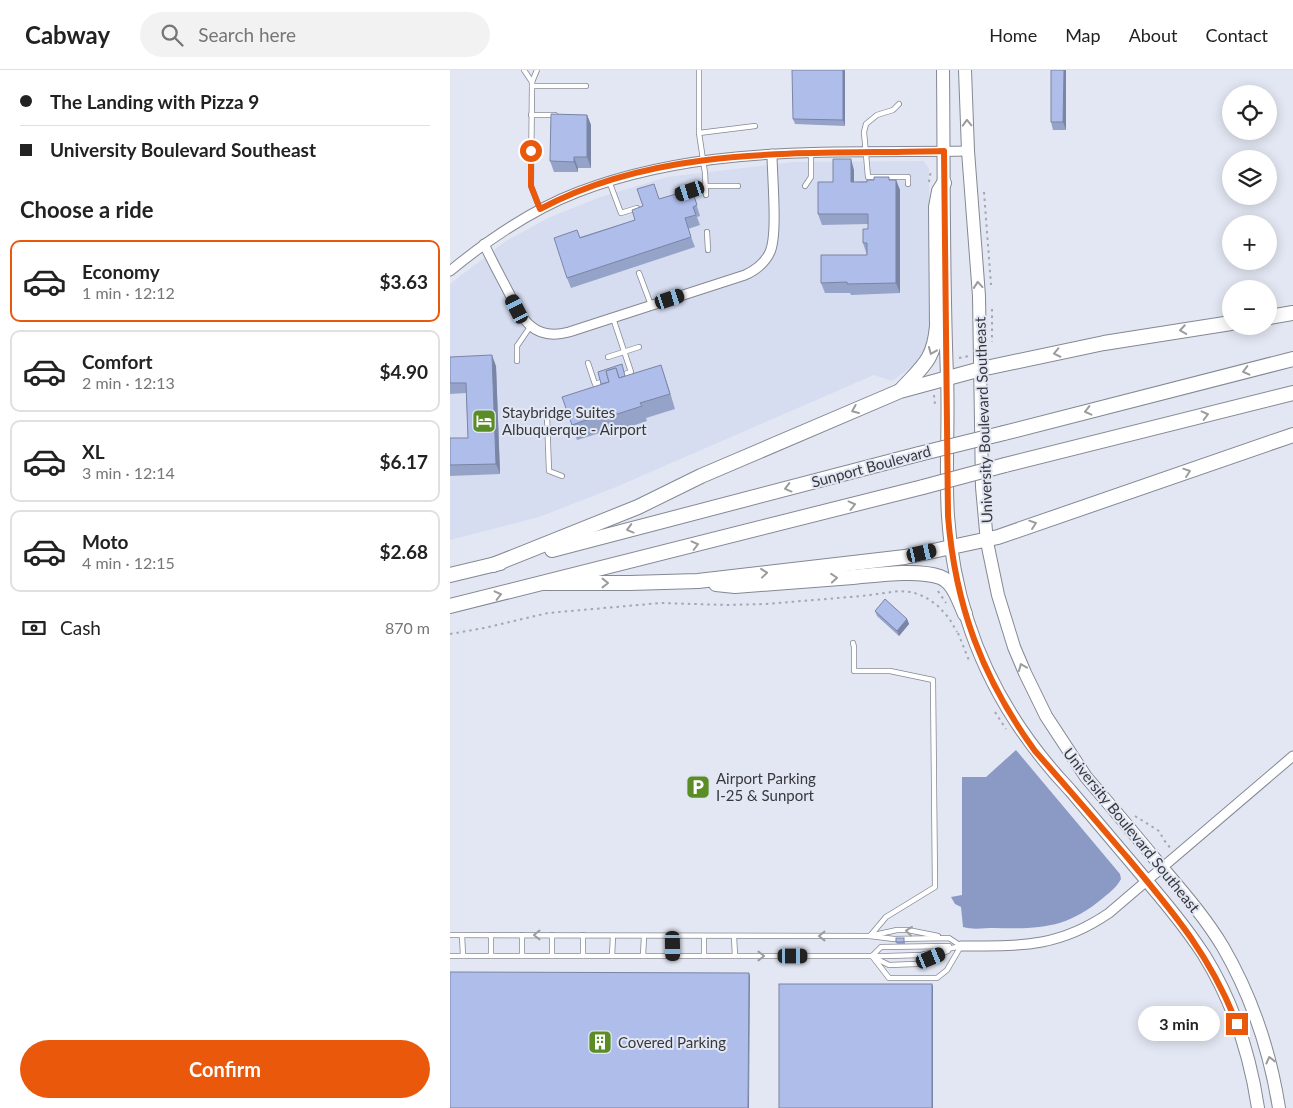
<!DOCTYPE html>
<html lang="en">
<head>
<meta charset="utf-8">
<style>
  :root { --surface:#fff; --page:#f2f2f2; --text:#222; --muted:#767676; --line:#e0e0e0; --accent:#ea580c }
  body { margin:0; font-family:Lato,sans-serif; background:var(--page); color:var(--text); height:100vh; display:flex; flex-direction:column; font-size:19px; white-space:nowrap }
  * { box-sizing:border-box; margin:0 }
  p { font-size:16px; color:var(--muted) }
  .icon { flex:none; width:28px; height:28px; fill:none; stroke:currentColor; stroke-width:2; stroke-linecap:round; stroke-linejoin:round }
  .map { position:relative; flex:1; overflow:hidden }
  .drawer { display:flex; flex-direction:column; background:var(--surface); width:450px }
  .drawer>* { flex:none }
  .guide { display:grid; align-content:center; height:110px; padding:0 20px; background:var(--surface) }
  .controls { position:absolute; left:772px; top:15px; display:grid; gap:10px }
  .controls a { display:grid; place-items:center; width:55px; height:55px; border-radius:50%; background:var(--surface); box-shadow:0 2px 12px #0003; font-size:25px }
  .end { position:absolute; width:22px; height:22px; margin:-11px; border:6px solid #ea580c; background:#fff; box-shadow:0 0 0 2px #fff }
  .from { border-radius:50% }
  .bubble { position:absolute; height:35px; border-radius:18px; background:var(--surface); box-shadow:0 2px 12px #0003; font-size:16px; font-weight:700; line-height:35px; text-align:center }
  .car { position:absolute; width:15px; height:30px; margin:-15px -8px; border-radius:6px; box-shadow:0 0 4px 1px #0007; background:linear-gradient(#222 24%,#8ab4d8 0 40%,#222 0 76%,#8ab4d8 0 86%,#222 0) }
  .guide b { display:flex; align-items:center; gap:18px; height:48px; font-size:19px }
  .guide b+b { border-top:1px solid var(--line) }
  .guide i { width:12px; height:12px; background:var(--text) }
  ul { padding:0; list-style:none }
  li { display:flex; align-items:center; gap:15px; height:82px; margin:0 10px 8px; padding:0 10px; border:2px solid var(--line); border-radius:10px }
  li div { flex:1 }
  li b { display:block; font-size:19px }
  li em { font-style:normal; font-weight:700 }
  li.selected { border-color:var(--accent) }
  li>.icon { width:45px; height:45px; stroke-width:1.5 }
  h2 { padding:0 20px; font-size:22px; line-height:60px }
  .pay { display:flex; align-items:center; gap:12px; height:55px; padding:0 20px; font-size:19px }
  .pay p { margin-inline-start:auto }
  .primary-button { display:flex; gap:10px; margin-top:auto; padding:10px 20px }
  .primary-button a { flex:1; height:58px; border-radius:30px; background:var(--accent); color:#fff; font-size:20px; font-weight:700; line-height:58px; text-align:center }
  header { display:flex; align-items:center; gap:30px; box-sizing:border-box; height:70px; padding:0 25px; background:var(--surface); border-bottom:1px solid var(--line) }
  header strong { font-size:24px }
  nav { display:flex; gap:28px; margin-inline-start:auto; font-size:18px }
  .search { width:350px; height:45px; background:var(--page); display:flex; align-items:center; gap:12px; box-sizing:border-box; padding:0 18px; border-radius:28px; color:var(--muted); font-size:19px }
  main { display:flex; flex:1; min-height:0 }
  .map>svg:first-child { display:block }
  .built { fill:#d6ddf0 }
  .water { fill:#8b9ac5 }
  .lines { fill:none; stroke-linecap:round; stroke-linejoin:round }
  .lane-casing { stroke:#848893; stroke-width:6 }
  .street-casing { stroke:#848893; stroke-width:11 }
  .secondary-casing { stroke:#848893; stroke-width:14 }
  .primary-casing { stroke:#848893; stroke-width:16 }
  .path { stroke:#a4a7b1; stroke-width:2; stroke-dasharray:2.5 4; stroke-linecap:butt }
  .lane { stroke:#fff; stroke-width:4.5 }
  .street { stroke:#fff; stroke-width:9 }
  .secondary { stroke:#fff; stroke-width:12 }
  .primary { stroke:#fff; stroke-width:14 }
  .primary-bridge-casing { stroke:#848893; stroke-width:16; stroke-linecap:butt }
  .primary-bridge { stroke:#fff; stroke-width:14 }
  .wall { fill:#96a3c9 }
  .shaded-wall { fill:#7a84a4 }
  .building { fill:#aebdea; stroke:#7a84a4 }
  .oneway { stroke:#9b9c9e }
  .route { stroke:#ea580c; stroke-width:6 }
  .labels { text-anchor:middle; dominant-baseline:central; stroke-width:4; stroke-linejoin:round; paint-order:stroke }
  .poi-label { font-size:15px; fill:#37383d; stroke:#e2e7f3; text-anchor:start }
  .street-label { font-size:15px; fill:#37383d; stroke:#e2e7f3 }
</style>
</head>
<body>
<header>
<strong>Cabway</strong>
<div class="search"><svg class="icon" aria-label="search" viewBox="0 0 24 24"><circle cx="10" cy="10" r="6"/><path d="M15 15l6 6"/></svg>Search here</div>
<nav><a>Home</a><a>Map</a><a>About</a><a>Contact</a></nav>
</header>
<main>
<section class="drawer">
<div class="guide">
<b><i class="from"></i>The Landing with Pizza 9</b>
<b><i></i>University Boulevard Southeast</b>
</div>
<h2>Choose a ride</h2>
<ul>
<li class="selected"><svg class="icon" aria-label="car" viewBox="0 0 24 24"><path d="M5 17H2v-5l4-1 3-4h7l3 4 3 1v5h-3M9 17h6M6 11h13"/><circle cx="7" cy="17" r="2"/><circle cx="17" cy="17" r="2"/></svg><div><b>Economy</b><p>1 min · 12:12</p></div><em>$3.63</em></li>
<li><svg class="icon" aria-label="car" viewBox="0 0 24 24"><path d="M5 17H2v-5l4-1 3-4h7l3 4 3 1v5h-3M9 17h6M6 11h13"/><circle cx="7" cy="17" r="2"/><circle cx="17" cy="17" r="2"/></svg><div><b>Comfort</b><p>2 min · 12:13</p></div><em>$4.90</em></li>
<li><svg class="icon" aria-label="car" viewBox="0 0 24 24"><path d="M5 17H2v-5l4-1 3-4h7l3 4 3 1v5h-3M9 17h6M6 11h13"/><circle cx="7" cy="17" r="2"/><circle cx="17" cy="17" r="2"/></svg><div><b>XL</b><p>3 min · 12:14</p></div><em>$6.17</em></li>
<li><svg class="icon" aria-label="car" viewBox="0 0 24 24"><path d="M5 17H2v-5l4-1 3-4h7l3 4 3 1v5h-3M9 17h6M6 11h13"/><circle cx="7" cy="17" r="2"/><circle cx="17" cy="17" r="2"/></svg><div><b>Moto</b><p>4 min · 12:15</p></div><em>$2.68</em></li>
</ul>
<div class="pay"><svg class="icon" aria-label="cash" viewBox="0 0 24 24"><path d="M3 7h18v10H3z"/><circle cx="12" cy="12" r="2"/></svg>Cash<p>870 m</p></div>
<div class="primary-button"><a>Confirm</a></div>
</section>
<div class="map">
<svg width="843" height="1038" viewBox="0 0 843 1038">
  <rect width="100%" height="100%" fill="#e2e7f3"/>
  <path class="built" d="M474,91l5,8 1,155v16l-11,21 -27,20 -18,-6 -258,112 -77,30 -89,23v-256l56,-43 42,-23 52,-21 67,-20 126,-15z"/>
  <path class="water" d="M566,680l104,124 1,5c-4,8 -11,13 -18,19 -37,31 -64,31 -109,30 -10,0 -21,2 -31,-1l-2,-20 -6,-3 -4,-7 11,-2v-118h24z"/>
  <g class="lines">
    <g class="lane-casing">
      <g id="lane">
        <path d="M74,0l8,12"/>
        <path d="M87,0l-5,12 -1,104 9,23"/>
        <path d="M249,0v63l6,40 1,22"/>
        <path d="M82,16h54"/>
        <path d="M449,34l-6,6 -16,5 -11,9 -2,8 4,45h40v7"/>
        <path d="M81,45h24"/>
        <path d="M249,63l56,-7"/>
        <path d="M159,111l12,32 16,-5"/>
        <path d="M355,116l6,-9v-24"/>
        <path d="M237,122l18,-6h33"/>
        <path d="M257,162l1,18"/>
        <path d="M189,203l12,32"/>
        <path d="M163,248l18,54 -6,2"/>
        <path d="M158,287l31,-10"/>
        <path d="M67,291v-15l13,-19"/>
        <path d="M138,293l7,21 6,-2"/>
        <path d="M97,346l2,55 13,5"/>
        <path d="M403,573l1,4v24h36l43,9 2,207 -49,30 -16,19"/>
        <path d="M0,865l420,1 24,3 55,-1 12,8"/>
        <path d="M12,865l1,21"/>
        <path d="M72,865v21"/>
        <path d="M133,865v21"/>
        <path d="M424,865l23,-5h11l30,6"/>
        <path d="M223,866v20"/>
        <path d="M254,866v20"/>
        <path d="M284,866l1,20"/>
        <path d="M0,886h437l34,-1 40,-9"/>
        <path d="M41,886v-21"/>
        <path d="M102,886v-21"/>
        <path d="M162,886l1,-20"/>
        <path d="M193,886l1,-20"/>
        <path d="M422,886l17,22h48l10,-8 14,-24"/>
        <path d="M422,886l9,-9 68,-1"/>
        <path d="M425,888l14,7 27,-1 32,-13"/>
      </g>
    </g>
    <g class="street-casing">
      <g id="street">
        <path d="M34,174c7,15 15,30 23,45 14,28 25,53 62,43l176,-57c11,-5 20,-12 25,-23 8,-18 2,-76 2,-98"/>
        <path d="M0,201c39,-32 81,-61 128,-79 123,-48 260,-39 390,-41"/>
        <path d="M511,876c59,0 97,2 148,-33l184,-157"/>
      </g>
    </g>
    <g class="secondary-casing">
      <g id="secondary">
        <path d="M493,0c1,102 0,204 4,306 2,47 -2,94 1,140 7,107 49,197 122,274 24,28 47,56 71,84 22,26 44,52 63,81 29,47 46,99 54,153"/>
        <path d="M515,0l3,81 11,145 3,191 5,55 11,53 16,52 11,26 21,43 40,61c25,29 50,59 74,88 22,26 45,52 63,82 29,50 47,104 56,161"/>
      </g>
    </g>
    <g class="primary-casing">
      <g id="primary">
        <path d="M819,247l24,-4"/>
        <path d="M451,320c22,-24 33,-30 36,-64l-1,-119 3,-16 5,-8"/>
        <path d="M554,363l289,-74"/>
        <path d="M555,395l288,-72"/>
        <path d="M102,480l367,-96"/>
        <path d="M43,495l145,-58 63,-31 199,-85 81,-22 123,-26 127,-20"/>
        <path d="M0,505l50,-12"/>
        <path d="M96,513h84l68,-2 207,-24 93,-20 295,-102"/>
        <path d="M266,514l19,2c39,-3 78,-6 118,-9 23,-2 65,-8 87,0 14,5 19,24 25,37"/>
        <path d="M0,536l473,-119"/>
      </g>
    </g>
    <g class="path">
      <path d="M479,112l2,-12"/>
      <path d="M534,122l7,93"/>
      <path d="M542,239v33"/>
      <path d="M509,288l10,-2"/>
      <path d="M484,325l1,10"/>
      <path d="M488,521l8,12"/>
      <path d="M508,563l12,30"/>
      <path d="M0,564l34,-6 64,-15 113,-10 66,2 39,-1 96,-8 37,-5 13,1 13,5 12,8 12,13 8,14"/>
      <path d="M545,642l11,17"/>
      <path d="M685,746l24,15 5,9 7,9"/>
    </g>
    <use href="#lane" class="lane"/>
    <use href="#street" class="street"/>
    <use href="#secondary" class="secondary"/>
    <use href="#primary" class="primary"/>
    <g class="primary-bridge-casing">
      <g id="primary-bridge">
        <path d="M469,384l85,-21"/>
        <path d="M473,417l82,-22"/>
      </g>
    </g>
    <use href="#primary-bridge" class="primary-bridge"/>
  </g>
  <g class="wall">
    <path d="M395,0v56l-50,-2 -2,-5z"/>
    <path d="M601,0h15v60h-13l-2,-8z"/>
    <path d="M137,45l4,10v43h-13v4h-24l-4,-11z"/>
    <path d="M404,100v12l42,-2 4,10v103l-49,2 -1,-2h-25l-4,-10 46,-28 -4,-12 5,-14v-5l-46,1 -4,-11 15,-32z"/>
    <path d="M240,114l10,32 -3,1 3,8 -12,4 7,18 -124,41 -4,-10 13,-41 55,-17 8,-14 16,-7 17,-5z"/>
    <path d="M0,287l46,9 4,108 -50,2v-38h18l-2,-45 -16,1z"/>
    <path d="M211,295l14,44 -29,9 1,3 -39,13 -2,-3 -29,9 -5,-15 29,-41z"/>
    <path d="M425,541l32,8 2,5 -10,12 -22,-20z"/>
    <path d="M455,871v3h-8l-1,-2z"/>
  </g>
  <g class="shaded-wall">
    <path d="M393,0h2v56l-2,-6z"/>
    <path d="M614,0h2v60l-3,-8z"/>
    <path d="M137,45l4,10v43l-4,-11z"/>
    <path d="M124,87l4,11v4l-4,-10z"/>
    <path d="M401,89l3,11v22l-3,-10z"/>
    <path d="M446,110l4,10v103l-4,-10z"/>
    <path d="M42,285l4,11 4,108 -4,-10z"/>
    <path d="M211,295l5,15 9,29 -5,-15z"/>
    <path d="M457,549l2,5 -10,12 -2,-5z"/>
    <path d="M299,903l1,3 -1,132h-1z"/>
    <path d="M482,914l1,2v122h-1z"/>
  </g>
  <g class="building">
    <path d="M342,0h51v50l-50,-1z"/>
    <path d="M601,0h13l-1,52h-12z"/>
    <path d="M101,44l36,1v42h-13v5l-24,-1z"/>
    <path d="M383,89h18v23h16v-2h7v-3h15v3h7v103l-49,1v-2l-26,1v-28h46v-12h-4v-14h5v-15h-50v-32h15z"/>
    <path d="M204,114l5,15 17,-5 -1,-5 15,-5 7,21 -4,2 3,8 -11,3 6,19 -124,41 -13,-40 23,-8 3,8 55,-18 -3,-10 11,-4 -6,-17z"/>
    <path d="M42,285l4,109 -46,1v-27h18l-2,-55h-16v-26z"/>
    <path d="M172,294l3,12 -6,2 -3,-10 -10,3 3,11 -8,2 -3,-12z"/>
    <path d="M211,295l9,29 -30,9 2,3 -40,13 -1,-4 -29,10 -10,-28 47,-15 -3,-11 10,-3 3,10z"/>
    <path d="M435,529l22,20 -10,12 -22,-20z"/>
    <rect x="446" y="868" width="8" height="4"/>
    <path d="M0,902l299,1 -1,135h-298z"/>
    <rect x="329" y="914" width="153" height="124"/>
  </g>
  <defs><path id="oneway-chevron" d="M-2-3.5L2.5 0L-2 3.5" fill="none" stroke-width="1.6" stroke-linecap="round" stroke-linejoin="round" transform="scale(1.25)"/></defs>
  <g class="oneway">
    <use href="#oneway-chevron" transform="translate(517 53) rotate(-92)"/>
    <use href="#oneway-chevron" transform="translate(528 215) rotate(-95)"/>
    <use href="#oneway-chevron" transform="translate(733 260) rotate(171)"/>
    <use href="#oneway-chevron" transform="translate(482 281) rotate(113)"/>
    <use href="#oneway-chevron" transform="translate(607 283) rotate(168)"/>
    <use href="#oneway-chevron" transform="translate(796 301) rotate(166)"/>
    <use href="#oneway-chevron" transform="translate(405 340) rotate(157)"/>
    <use href="#oneway-chevron" transform="translate(638 341) rotate(166)"/>
    <use href="#oneway-chevron" transform="translate(755 345) rotate(-14)"/>
    <use href="#oneway-chevron" transform="translate(737 402) rotate(-19)"/>
    <use href="#oneway-chevron" transform="translate(338 418) rotate(165)"/>
    <use href="#oneway-chevron" transform="translate(402 435) rotate(-14)"/>
    <use href="#oneway-chevron" transform="translate(583 454) rotate(-19)"/>
    <use href="#oneway-chevron" transform="translate(180 459) rotate(165)"/>
    <use href="#oneway-chevron" transform="translate(245 475) rotate(-14)"/>
    <use href="#oneway-chevron" transform="translate(314 503) rotate(-6)"/>
    <use href="#oneway-chevron" transform="translate(384 508) rotate(-5)"/>
    <use href="#oneway-chevron" transform="translate(155 513)"/>
    <use href="#oneway-chevron" transform="translate(48 525) rotate(-14)"/>
    <use href="#oneway-chevron" transform="translate(572 597) rotate(-112)"/>
    <use href="#oneway-chevron" transform="translate(459 861) rotate(-173)"/>
    <use href="#oneway-chevron" transform="translate(87 865) rotate(180)"/>
    <use href="#oneway-chevron" transform="translate(372 866) rotate(-180)"/>
    <use href="#oneway-chevron" transform="translate(311 886)"/>
    <use href="#oneway-chevron" transform="translate(820 990) rotate(-104)"/>
  </g>
  <g class="lines">
    <path class="route" d="M81,81v35l9,23c123,-66 269,-54 404,-58l4,365c7,89 34,162 87,235 31,35 61,70 92,106 46,55 83,98 110,167"/>
  </g>
  <defs>
    <g id="hotel-square" transform="scale(1.25)"><rect x="-9" y="-9" width="18" height="18" rx="4" fill="#5a8d25" stroke="#e2e7f3"/><path d="M-6-4.5h1.5V1H6V5H4.5V3h-9V5H-6ZM-4 0a1.8 1.8 0 1 1 3.6 0ZM.5 0V-2.5h3Q6-2.5 6 0Z" fill="#fff"/></g>
    <g id="parking-square" transform="scale(1.25)"><rect x="-9" y="-9" width="18" height="18" rx="4" fill="#5a8d25" stroke="#e2e7f3"/><path d="M-3.5-5.5H1a3.5 3.5 0 0 1 0 7H-1V5.5H-3.5ZM-1-3.4V-.6H.8a1.4 1.4 0 0 0 0-2.8Z" fill="#fff"/></g>
    <g id="building-square" transform="scale(1.25)"><rect x="-9" y="-9" width="18" height="18" rx="4" fill="#5a8d25" stroke="#e2e7f3"/><path d="M-4-6H4V6H1V3H-1V6H-4ZM-2.5-4.3h1.7v1.8h-1.7ZM.8-4.3h1.7v1.8H.8ZM-2.5-1h1.7V.8h-1.7ZM.8-1h1.7V.8H.8Z" fill="#fff"/></g>
  </defs>
  <g fill-rule="evenodd">
    <use href="#hotel-square" x="34" y="351"/>
    <use href="#parking-square" x="248" y="717"/>
    <use href="#building-square" x="150" y="972"/>
  </g>
  <g class="labels">
    <g class="poi-label">
      <text x="52" y="342">Staybridge Suites<tspan x="52" dy="17">Albuquerque - Airport</tspan></text>
      <text x="266" y="708">Airport Parking<tspan x="266" dy="17">I-25 &amp; Sunport</tspan></text>
      <text x="168" y="972">Covered Parking</text>
    </g>
    <g class="street-label">
      <text transform="translate(533 350) rotate(-92)">University Boulevard Southeast</text>
      <text transform="translate(421 396) rotate(-15)">Sunport Boulevard</text>
      <text transform="translate(682 760) rotate(51)">University Boulevard Southeast</text>
    </g>
  </g>
</svg>
<div class="controls">
<a><svg class="icon" aria-label="locate" viewBox="0 0 24 24"><circle cx="12" cy="12" r="6"/><path d="M12 2v4M12 18v4M2 12h4M18 12h4"/></svg></a>
<a><svg class="icon" aria-label="layers" viewBox="0 0 24 24"><path d="M12 4l9 5-9 5-9-5zM3 14l9 5 9-5"/></svg></a>
<a>+</a>
<a>−</a>
</div>
<i class="end from" style="left:81px;top:81px"></i>
<i class="end" style="left:787px;top:954px"></i>
<div class="bubble" style="left:688px;top:936px;width:82px">3 min</div>
<i class="car" style="left:240px;top:121px;rotate:252deg"></i>
<i class="car" style="left:220px;top:229px;rotate:72deg"></i>
<i class="car" style="left:67px;top:239px;rotate:333deg"></i>
<i class="car" style="left:472px;top:483px;rotate:77deg"></i>
<i class="car" style="left:223px;top:876px;rotate:179deg"></i>
<i class="car" style="left:343px;top:886px;rotate:90deg"></i>
<i class="car" style="left:481px;top:888px;rotate:68deg"></i>
</div>
</main>
</body>
</html>
